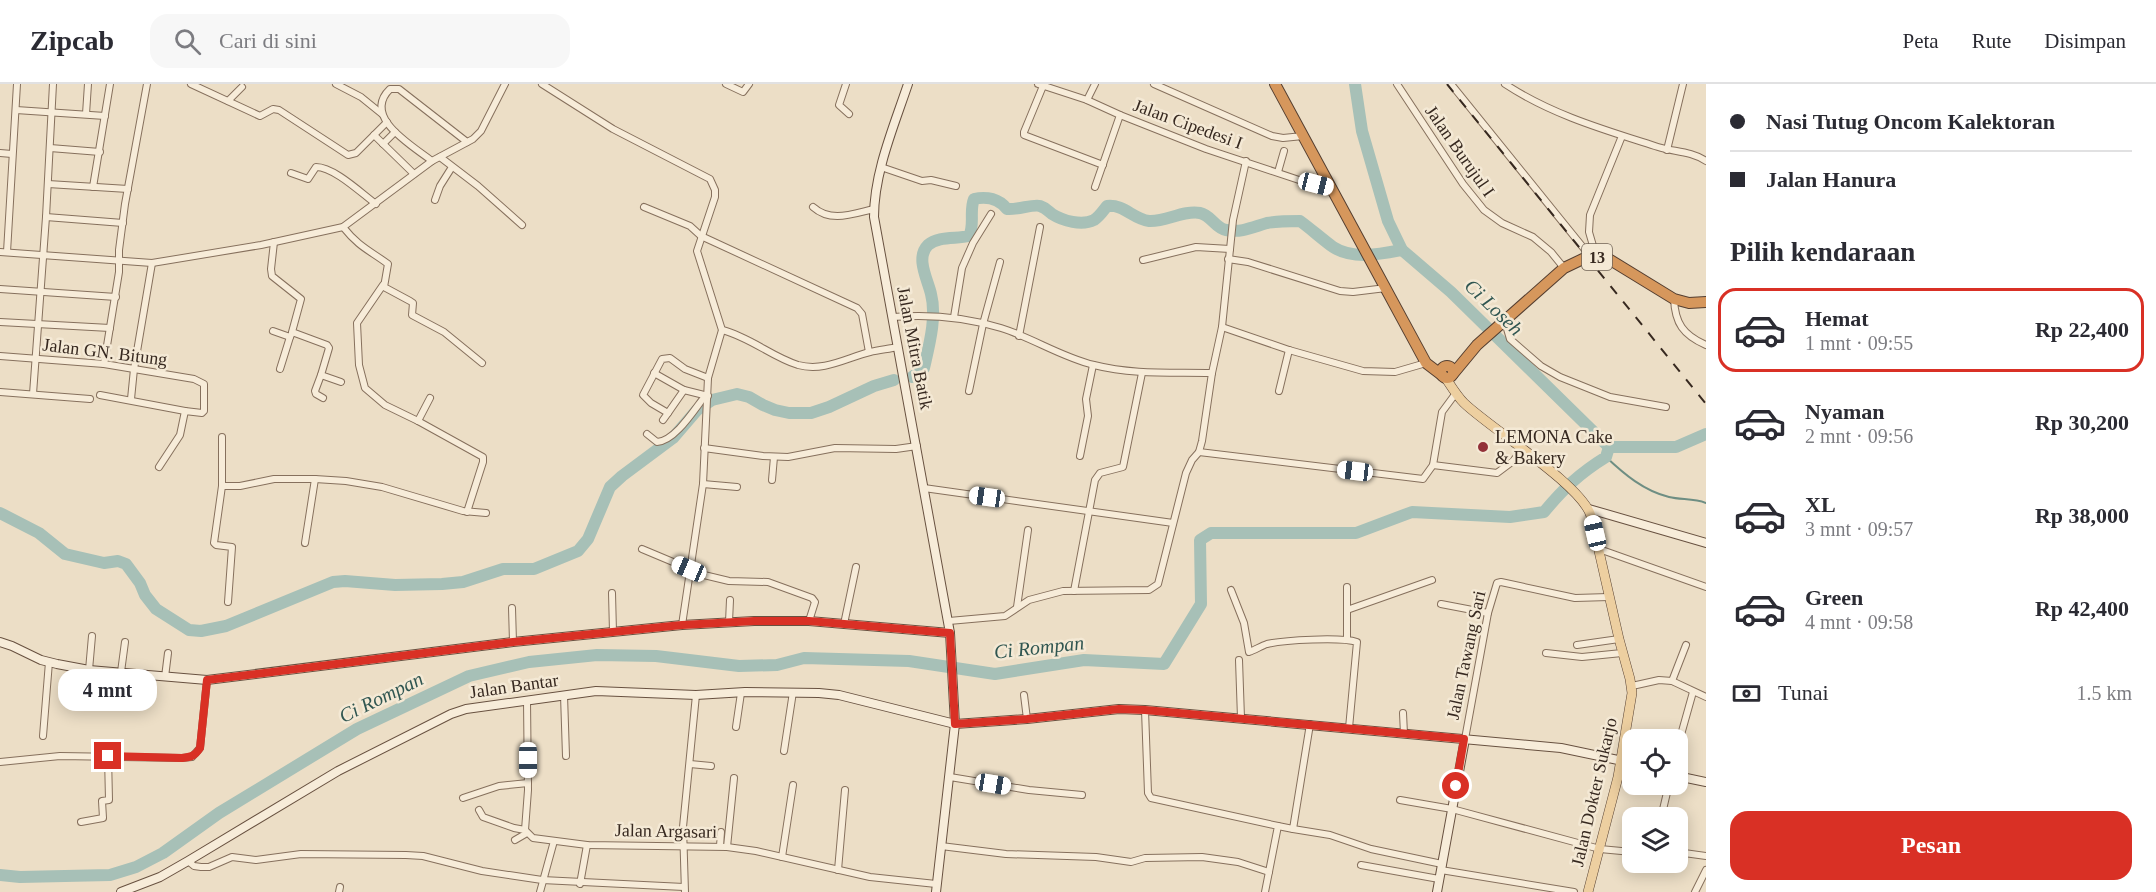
<!DOCTYPE html>
<html lang="id">
<head>
<meta charset="utf-8">
<style>
  :root { --surface:#fff; --page:#f7f7f7; --text:#2b2b33; --muted:#7c7c81; --line:#e1e1e2; --accent:#d93025 }
  body { margin:0; font-family:"Times New Roman",serif; background:var(--page); color:var(--text); height:100vh; display:flex; flex-direction:column; font-size:22px; white-space:nowrap }
  * { box-sizing:border-box; margin:0 }
  p { font-size:20px; color:var(--muted) }
  .icon { flex:none; width:33px; height:33px; fill:none; stroke:currentColor; stroke-width:2; stroke-linecap:round; stroke-linejoin:round }
  .map { position:relative; flex:1; overflow:hidden }
  .drawer { display:flex; flex-direction:column; background:var(--surface); width:450px }
  .drawer>* { flex:none }
  .hud { display:grid; align-content:center; height:132px; padding:0 24px; background:var(--surface) }
  .buttons { position:absolute; left:1622px; top:645px; display:grid; gap:12px }
  .buttons a { display:grid; place-items:center; width:66px; height:66px; border-radius:12px; background:var(--surface); box-shadow:0 3px 15px #0003; font-size:30px }
  .end { position:absolute; width:27px; height:27px; margin:-14px; border:8px solid #d93025; background:#fff; box-shadow:0 0 0 3px #fff }
  .from { border-radius:50% }
  .bubble { position:absolute; height:42px; border-radius:18px; background:var(--surface); box-shadow:0 3px 15px #0003; font-size:20px; font-weight:700; line-height:42px; text-align:center }
  .car { position:absolute; width:18px; height:36px; margin:-18px -9px; border-radius:8px; box-shadow:0 0 4px 2px #0007; background:linear-gradient(#fff 24%,#345 0 40%,#fff 0 76%,#345 0 86%,#fff 0) }
  .hud b { display:flex; align-items:center; gap:21px; height:57px; font-size:22px }
  .hud b+b { border-top:2px solid var(--line) }
  .hud i { width:15px; height:15px; background:var(--text) }
  ul { padding:0; list-style:none }
  li { display:flex; align-items:center; gap:18px; height:84px; margin:0 12px 9px; padding:0 12px; border:3px solid transparent; border-radius:18px }
  li div { flex:1 }
  li b { display:block; font-size:22px }
  li em { font-style:normal; font-weight:700 }
  li.current { border-color:var(--accent) }
  li>.icon { width:54px; height:54px; stroke-width:1.5 }
  h2 { padding:0 24px; font-size:27px; line-height:72px }
  .pay { display:flex; align-items:center; gap:15px; height:66px; padding:0 24px; font-size:22px }
  .pay p { margin-inline-start:auto }
  .cta { display:flex; gap:12px; margin-top:auto; padding:12px 24px }
  .cta a { flex:1; height:69px; border-radius:18px; background:var(--accent); color:#fff; font-size:24px; font-weight:700; line-height:69px; text-align:center }
  header { display:flex; align-items:center; gap:36px; box-sizing:border-box; height:84px; padding:0 30px; background:var(--surface); border-bottom:2px solid var(--line) }
  header strong { font-size:28px }
  nav { display:flex; gap:33px; margin-inline-start:auto; font-size:21px }
  .search { width:420px; height:54px; background:var(--page); display:flex; align-items:center; gap:15px; box-sizing:border-box; padding:0 21px; border-radius:18px; color:var(--muted); font-size:22px }
  main { display:flex; flex:1; min-height:0 }
  .map>svg:first-child { display:block }
  .lines { fill:none; stroke-linecap:round; stroke-linejoin:round }
  .stream { stroke:#6e8e83; stroke-width:2 }
  .river { stroke:#a7c0b7; stroke-width:12 }
  .street-casing { stroke:#86705d; stroke-width:8 }
  .secondary-casing { stroke:#685140; stroke-width:10 }
  .primary-casing { stroke:#543e30; stroke-width:10 }
  .highway-casing { stroke:#543e30; stroke-width:12 }
  .street { stroke:#f7ecd9; stroke-width:6 }
  .secondary { stroke:#f7ecd9; stroke-width:8 }
  .primary { stroke:#edcfa0; stroke-width:9 }
  .highway { stroke:#d6975c; stroke-width:10 }
  .rail { stroke:#372920; stroke-width:2; stroke-dasharray:10 10; stroke-linecap:butt }
  .route { stroke:#d93025; stroke-width:8 }
  .poi-dot { fill:#923038; stroke:#f4e9d5; stroke-width:2 }
  .labels { text-anchor:middle; dominant-baseline:central; stroke-width:5; stroke-linejoin:round; paint-order:stroke }
  .shield { fill:#f4e9d5; stroke:#706356; stroke-width:1.5 }
  .shield-label { font-size:16px; font-weight:bold; fill:#372920 }
  .street-label { font-size:18px; fill:#372920; stroke:#f4e9d5 }
  .poi-label { font-size:18px; fill:#372920; stroke:#f4e9d5; text-anchor:start }
  .water-label { font-size:20px; font-style:italic; fill:#305651; stroke:#f4e9d5 }
</style>
</head>
<body>
<header>
<strong>Zipcab</strong>
<div class="search"><svg class="icon" aria-label="search" viewBox="0 0 24 24"><circle cx="10" cy="10" r="6"/><path d="M15 15l6 6"/></svg>Cari di sini</div>
<nav><a>Peta</a><a>Rute</a><a>Disimpan</a></nav>
</header>
<main>
<div class="map">
<svg width="1706" height="808" viewBox="0 0 1706 808">
  <rect width="100%" height="100%" fill="#ecdec6"/>
  <g class="lines">
    <path class="stream" d="M1606,373c18,17 38,34 63,40 12,3 25,1 37,6"/>
    <g class="river">
      <path d="M1355,0l7,47 26,90 14,29 49,42 158,155h67l30,-13"/>
      <path d="M912,293l12,-9c5,-22 13,-51 7,-74 -3,-14 -16,-36 -3,-49 10,-9 28,-6 41,-9 6,-11 0,-25 5,-37 13,-3 25,0 33,10 11,1 26,-5 33,-3 6,2 8,5 12,8 11,7 30,12 42,6 5,-3 9,-9 13,-14 17,-2 26,13 42,15 17,1 34,-11 51,-8 11,2 15,15 26,17 16,3 27,-3 41,-7 11,-2 22,-2 33,-2 11,8 22,18 33,26 20,13 48,7 69,3"/>
      <path d="M0,429l39,20 26,21 39,9 14,-2 8,3 14,19 5,12 11,14 33,21 12,1 25,-5 107,-44 12,-1 50,4 47,-1 21,-2 40,-13h31l44,-18 10,-12 22,-52 12,-11 51,-38 24,-28 15,-10 25,-6 12,3 14,8 12,5 14,3h22l18,-6 45,-21 20,-6"/>
      <path d="M0,791l20,2 90,-2 26,-8 27,-14 56,-40 138,-84 112,-53 60,-14 68,-7 59,1 83,10 38,-1 27,-7 105,3 86,13 89,-14 80,4 37,-60 -1,-64 11,-7h145l56,-21 98,5 34,-5c19,-23 36,-39 62,-55l3,-10"/>
    </g>
    <g class="street-casing">
      <g id="street">
        <path d="M191,0l69,32 13,-7 6,1 69,45 8,-2 31,-31"/>
        <path d="M336,0l25,13 21,17"/>
        <path d="M542,0l71,45 97,50 5,11v7l-18,54 25,79 -14,48 -5,106 -21,141"/>
        <path d="M726,0l17,8 6,-8"/>
        <path d="M846,0l-7,21 10,9"/>
        <path d="M1038,0l49,16 33,15 86,34 96,32 28,7"/>
        <path d="M1154,0l118,52 11,2 20,-2"/>
        <path d="M1397,0l66,100 21,26 18,13 31,14 18,15 13,16"/>
        <path d="M1451,0l139,172"/>
        <path d="M1505,0c47,31 100,46 153,63 16,5 33,4 48,14"/>
        <path d="M1043,2l-19,46v3l79,30"/>
        <path d="M1087,16l8,-16"/>
        <path d="M228,17l14,-14"/>
        <path d="M16,26l89,6"/>
        <path d="M86,30l2,-30"/>
        <path d="M374,51l40,39"/>
        <path d="M383,60l12,-12"/>
        <path d="M50,64l50,4"/>
        <path d="M1667,66l16,-66"/>
        <path d="M0,69l12,1"/>
        <path d="M440,73l38,29 44,39"/>
        <path d="M432,77c-19,-15 -71,-44 -42,-72h9l68,53"/>
        <path d="M881,83l41,14 9,-1 25,6"/>
        <path d="M1278,88l6,-21"/>
        <path d="M291,89l17,6 8,-12c18,0 45,26 60,37"/>
        <path d="M48,100l80,5"/>
        <path d="M93,103l17,-103"/>
        <path d="M1095,103l25,-72"/>
        <path d="M435,116l5,-14 12,-19"/>
        <path d="M644,123l46,19 11,10 156,72 5,6 7,38"/>
        <path d="M813,123c18,16 39,7 61,2"/>
        <path d="M46,133l77,6"/>
        <path d="M343,143c16,20 26,23 45,37l-4,23 26,14 3,2 -1,12 32,17 38,31"/>
        <path d="M274,158l-3,27 1,7 29,23 -9,33 35,13 2,3 -8,27 20,7"/>
        <path d="M0,168l152,11 109,-18 82,-18 89,-66 41,-22 8,-8 24,-47"/>
        <path d="M7,168l10,-168"/>
        <path d="M1596,172l-7,-24 1,-17 32,-79"/>
        <path d="M1228,175l20,3 92,29 13,1 33,-4"/>
        <path d="M1143,176l53,-13 34,2"/>
        <path d="M383,201l-26,38 2,42 6,23 20,17 33,16 65,36v5l-16,50"/>
        <path d="M0,205l116,8"/>
        <path d="M1674,215c1,24 9,36 32,46"/>
        <path d="M893,233c37,-3 72,0 108,11 32,10 60,29 93,37 39,10 78,7 118,8"/>
        <path d="M954,233l8,-49 11,-25 18,-29"/>
        <path d="M0,238l110,6"/>
        <path d="M1505,238l5,17 31,27 19,11 50,20 56,10"/>
        <path d="M1222,243l67,23 74,21 32,1 31,-9"/>
        <path d="M722,246c28,7 50,27 76,35 26,7 48,-7 72,-13 9,-2 18,-3 28,-5"/>
        <path d="M273,247l17,6 1,-2"/>
        <path d="M1019,252l21,-109"/>
        <path d="M0,272l104,8 90,15 10,5v27l-2,2 -17,-2 -5,24 -21,32"/>
        <path d="M104,280l15,-92v-22l6,-46 22,-120"/>
        <path d="M280,285l10,-32"/>
        <path d="M654,289l30,17 24,6"/>
        <path d="M321,291l-6,16 1,3 7,4"/>
        <path d="M969,307l14,-67 17,-62"/>
        <path d="M1279,307l10,-41"/>
        <path d="M0,308l90,7"/>
        <path d="M33,310l13,-177 7,-133"/>
        <path d="M100,311l85,16"/>
        <path d="M131,315l3,-30 18,-106"/>
        <path d="M668,329l16,-23"/>
        <path d="M663,336l5,-7 -17,-10 -8,-8 19,-36 8,-1 15,11 23,9"/>
        <path d="M418,337l12,-23"/>
        <path d="M647,350l10,8c18,-1 37,-32 48,-46"/>
        <path d="M222,353v49l-8,57 2,2 16,2 -4,55"/>
        <path d="M704,364l59,8 25,1 47,-9 61,1 21,-3"/>
        <path d="M1199,368l224,27 10,-14 9,-53 14,-19"/>
        <path d="M1080,372l8,-40 -2,-17 7,-34"/>
        <path d="M1433,381l64,8 16,-12 10,-12"/>
        <path d="M772,396l2,-23"/>
        <path d="M703,400l34,3"/>
        <path d="M222,402h18l34,-7h41l31,2 36,6 81,24 23,2"/>
        <path d="M924,404l249,35"/>
        <path d="M305,459l10,-64"/>
        <path d="M642,465l62,26 25,6 39,1 44,16 3,4 -6,19"/>
        <path d="M1599,465l107,38"/>
        <path d="M1347,503v23l85,-30"/>
        <path d="M1231,506l13,33 5,29c6,-2 12,-6 18,-8 17,-4 74,-7 90,-2l-8,86"/>
        <path d="M1074,507l21,-111 5,-7 23,-6 19,-94"/>
        <path d="M612,509l1,39"/>
        <path d="M1441,520l47,9"/>
        <path d="M1017,523l11,-77"/>
        <path d="M512,524l1,34"/>
        <path d="M949,537l56,-5 24,-16 34,-9 86,-1 9,-6 28,-111 6,-13 7,-8 3,-11 10,-68 10,-46 11,-107 13,-59"/>
        <path d="M729,538l1,-22"/>
        <path d="M844,540l12,-57"/>
        <path d="M1347,555v-29"/>
        <path d="M1577,561l42,-6"/>
        <path d="M1546,569l36,4 40,-4"/>
        <path d="M1239,576l2,58"/>
        <path d="M89,586l3,-34"/>
        <path d="M121,588l4,-30"/>
        <path d="M165,593l3,-24"/>
        <path d="M1672,597l14,-36"/>
        <path d="M1632,602l27,-6 13,1 34,16"/>
        <path d="M564,611l2,61"/>
        <path d="M1024,611l3,24"/>
        <path d="M527,617l1,89 -3,40 8,8 54,7 140,2 29,4 114,26 66,7"/>
        <path d="M1145,626l3,83 3,5 127,28 -13,66"/>
        <path d="M1403,629l1,21"/>
        <path d="M736,643l5,-34"/>
        <path d="M43,652l6,-74"/>
        <path d="M1465,655l23,-126 9,-30 4,-1 74,16 34,-1"/>
        <path d="M1677,665l16,-57"/>
        <path d="M784,667l9,-59"/>
        <path d="M0,678l60,-6 122,2 10,-1 8,-9 7,-68"/>
        <path d="M690,680l21,2"/>
        <path d="M950,693l79,13 53,5"/>
        <path d="M463,714l36,-12 29,-3"/>
        <path d="M1400,716l52,9 148,40 32,3"/>
        <path d="M479,726l4,7 31,11 11,2"/>
        <path d="M1661,734l8,-34"/>
        <path d="M81,738l22,-4 -1,-17 7,-1 -1,-44"/>
        <path d="M1278,742l15,3 17,-105"/>
        <path d="M1293,745l37,6 41,14 71,15"/>
        <path d="M515,756l12,-7"/>
        <path d="M720,762l1,-14"/>
        <path d="M941,762l65,8 90,3 35,5 14,-4 57,-1 36,5 31,10"/>
        <path d="M727,763l7,-69"/>
        <path d="M1677,768l29,4"/>
        <path d="M782,773l11,-72"/>
        <path d="M188,777l6,5 7,1h8l23,-10 24,3 45,-6 105,1 17,1 59,15 60,9 142,7"/>
        <path d="M1361,781l78,14"/>
        <path d="M838,786l7,-80"/>
        <path d="M1441,786l133,22"/>
        <path d="M580,800l7,-39"/>
        <path d="M339,808l1,-5"/>
        <path d="M540,808l14,-51"/>
        <path d="M685,808l-2,-65 13,-132"/>
        <path d="M1695,808l11,-22"/>
      </g>
    </g>
    <g class="secondary-casing">
      <g id="secondary">
        <path d="M908,0c-14,42 -34,88 -34,133l76,416 5,91 -19,168"/>
        <path d="M1589,425l117,34"/>
        <path d="M0,558l12,4 29,14 16,4 32,6 118,10 306,-38 169,-17 72,-4h55l141,12"/>
        <path d="M1677,692l29,6"/>
        <path d="M121,808l39,-15 28,-16 150,-90 113,-57 15,-5 130,-18 100,4 49,-3 74,1 20,2 116,29 72,-5 92,-10 26,1 416,38 71,15"/>
        <path d="M1437,808l28,-153"/>
      </g>
    </g>
    <g class="primary-casing">
      <path id="primary" d="M1445,293c6,9 12,19 19,26 27,26 118,82 127,113l28,123 11,40 2,14 -14,84 -30,115"/>
    </g>
    <g class="highway-casing">
      <g id="highway">
        <path d="M1275,0l151,279 17,13"/>
        <circle cx="1447" cy="288" r="6"/>
        <path d="M1453,290l24,-29 87,-77 23,-11 20,1 67,41 15,4 17,-1"/>
      </g>
    </g>
    <use href="#street" class="street"/>
    <use href="#secondary" class="secondary"/>
    <use href="#primary" class="primary"/>
    <use href="#highway" class="highway"/>
    <path class="rail" d="M1447,0l259,320"/>
  </g>
  <g class="lines">
    <path class="route" d="M108,672l74,2c9,-1 13,-2 18,-10l7,-68 306,-38 169,-17 72,-4h55l141,12 5,91 72,-5 92,-10 26,1 319,29 -8,47"/>
  </g>
  <circle class="poi-dot" cx="1483" cy="363" r="6"/>
  <g class="labels">
    <rect class="shield" x="1582" y="160" width="30" height="26" rx="4.5"/>
    <g class="shield-label">
      <text x="1597" y="173">13</text>
    </g>
    <g class="street-label">
      <text transform="translate(1188 40) rotate(20)">Jalan Cipedesi I</text>
      <text transform="translate(1460 67) rotate(55)">Jalan Burujul I</text>
      <text transform="translate(915 264) rotate(79)">Jalan Mitra Batik</text>
      <text transform="translate(105 268) rotate(7)">Jalan GN. Bitung</text>
      <text transform="translate(1466 571) rotate(-78)">Jalan Tawang Sari</text>
      <text transform="translate(514 602) rotate(-8)">Jalan Bantar</text>
      <text transform="translate(1594 708) rotate(-77)">Jalan Dokter Sukarjo</text>
      <text transform="translate(666 747) rotate(1)">Jalan Argasari</text>
    </g>
    <g class="poi-label">
      <text x="1495" y="353">LEMONA Cake<tspan x="1495" dy="21">&amp; Bakery</tspan></text>
    </g>
    <g class="water-label">
      <text transform="translate(1494 223) rotate(44)">Ci Loseh</text>
      <text transform="translate(1039 563) rotate(-6)">Ci Rompan</text>
      <text transform="translate(381 613) rotate(-26)">Ci Rompan</text>
    </g>
  </g>
</svg>
<div class="buttons">
<a><svg class="icon" aria-label="locate" viewBox="0 0 24 24"><circle cx="12" cy="12" r="6"/><path d="M12 2v4M12 18v4M2 12h4M18 12h4"/></svg></a>
<a><svg class="icon" aria-label="layers" viewBox="0 0 24 24"><path d="M12 4l9 5-9 5-9-5zM3 14l9 5 9-5"/></svg></a>
</div>
<i class="end from" style="left:1456px;top:702px"></i>
<i class="end" style="left:108px;top:672px"></i>
<div class="bubble" style="left:58px;top:585px;width:99px">4 mnt</div>
<i class="car" style="left:1316px;top:100px;rotate:104deg"></i>
<i class="car" style="left:1355px;top:387px;rotate:277deg"></i>
<i class="car" style="left:987px;top:413px;rotate:278deg"></i>
<i class="car" style="left:1595px;top:449px;rotate:347deg"></i>
<i class="car" style="left:689px;top:485px;rotate:293deg"></i>
<i class="car" style="left:528px;top:676px;rotate:180deg"></i>
<i class="car" style="left:993px;top:700px;rotate:99deg"></i>
</div>
<section class="drawer">
<div class="hud">
<b><i class="from"></i>Nasi Tutug Oncom Kalektoran</b>
<b><i></i>Jalan Hanura</b>
</div>
<h2>Pilih kendaraan</h2>
<ul>
<li class="current"><svg class="icon" aria-label="car" viewBox="0 0 24 24"><path d="M5 17H2v-5l4-1 3-4h7l3 4 3 1v5h-3M9 17h6M6 11h13"/><circle cx="7" cy="17" r="2"/><circle cx="17" cy="17" r="2"/></svg><div><b>Hemat</b><p>1 mnt · 09:55</p></div><em>Rp 22,400</em></li>
<li><svg class="icon" aria-label="car" viewBox="0 0 24 24"><path d="M5 17H2v-5l4-1 3-4h7l3 4 3 1v5h-3M9 17h6M6 11h13"/><circle cx="7" cy="17" r="2"/><circle cx="17" cy="17" r="2"/></svg><div><b>Nyaman</b><p>2 mnt · 09:56</p></div><em>Rp 30,200</em></li>
<li><svg class="icon" aria-label="car" viewBox="0 0 24 24"><path d="M5 17H2v-5l4-1 3-4h7l3 4 3 1v5h-3M9 17h6M6 11h13"/><circle cx="7" cy="17" r="2"/><circle cx="17" cy="17" r="2"/></svg><div><b>XL</b><p>3 mnt · 09:57</p></div><em>Rp 38,000</em></li>
<li><svg class="icon" aria-label="car" viewBox="0 0 24 24"><path d="M5 17H2v-5l4-1 3-4h7l3 4 3 1v5h-3M9 17h6M6 11h13"/><circle cx="7" cy="17" r="2"/><circle cx="17" cy="17" r="2"/></svg><div><b>Green</b><p>4 mnt · 09:58</p></div><em>Rp 42,400</em></li>
</ul>
<div class="pay"><svg class="icon" aria-label="cash" viewBox="0 0 24 24"><path d="M3 7h18v10H3z"/><circle cx="12" cy="12" r="2"/></svg>Tunai<p>1.5 km</p></div>
<div class="cta"><a>Pesan</a></div>
</section>
</main>
</body>
</html>
